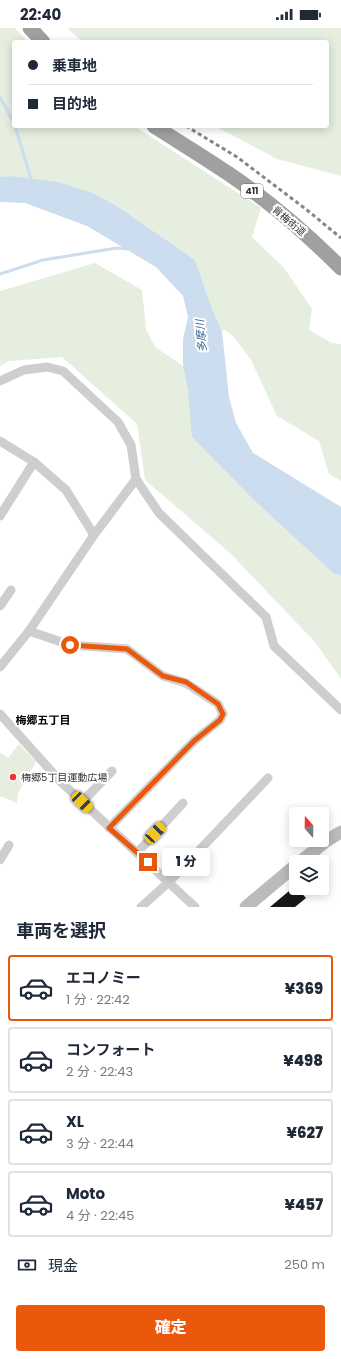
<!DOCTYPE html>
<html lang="ja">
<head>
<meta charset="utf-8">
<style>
  :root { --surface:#fff; --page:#f6f6f7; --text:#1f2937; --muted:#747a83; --line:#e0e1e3; --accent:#ea580c }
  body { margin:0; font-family:Poppins,"Noto Sans JP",sans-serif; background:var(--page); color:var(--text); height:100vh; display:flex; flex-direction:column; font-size:15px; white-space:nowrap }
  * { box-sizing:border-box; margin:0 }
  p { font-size:13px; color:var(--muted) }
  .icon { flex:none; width:22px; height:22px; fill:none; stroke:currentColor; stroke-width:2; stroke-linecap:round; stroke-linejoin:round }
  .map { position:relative; height:879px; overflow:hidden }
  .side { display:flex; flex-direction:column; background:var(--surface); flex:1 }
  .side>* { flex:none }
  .hud { position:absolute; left:12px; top:12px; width:317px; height:88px; border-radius:4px; box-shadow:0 2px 10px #0003; display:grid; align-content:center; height:88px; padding:0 16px; background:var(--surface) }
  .needle { width:26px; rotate:340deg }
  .fabs { position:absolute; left:289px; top:779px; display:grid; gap:8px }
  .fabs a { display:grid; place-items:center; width:40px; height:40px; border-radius:4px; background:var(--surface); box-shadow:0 2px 10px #0003; font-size:20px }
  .end { position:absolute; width:18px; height:18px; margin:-9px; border:5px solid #ea580c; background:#fff; box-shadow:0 0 0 2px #fff }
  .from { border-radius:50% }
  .bubble { position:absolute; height:28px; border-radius:4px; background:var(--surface); box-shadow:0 2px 10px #0003; font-size:13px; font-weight:800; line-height:28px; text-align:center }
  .car { position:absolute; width:12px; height:24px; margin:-12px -6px; border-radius:5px; box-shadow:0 0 3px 1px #0007; background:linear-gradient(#f5c518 24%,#345 0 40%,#f5c518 0 76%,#345 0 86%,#f5c518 0) }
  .hud b { display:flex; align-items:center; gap:14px; height:38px; font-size:15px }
  .hud b+b { border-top:1px solid var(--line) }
  .hud i { width:10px; height:10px; background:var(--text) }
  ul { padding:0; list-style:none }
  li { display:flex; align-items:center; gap:12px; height:66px; margin:0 8px 6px; padding:0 8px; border:2px solid var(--line); border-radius:4px }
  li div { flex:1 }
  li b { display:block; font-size:15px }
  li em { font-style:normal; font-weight:800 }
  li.active { border-color:var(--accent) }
  li>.icon { width:36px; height:36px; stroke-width:1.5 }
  h2 { padding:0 16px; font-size:18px; line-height:48px }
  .pay { display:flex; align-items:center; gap:10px; height:44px; padding:0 16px; font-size:15px }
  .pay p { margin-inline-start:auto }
  .button { display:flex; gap:8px; margin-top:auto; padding:8px 16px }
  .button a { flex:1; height:46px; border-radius:4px; background:var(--accent); color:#fff; font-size:16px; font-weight:800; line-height:46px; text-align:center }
  .status { display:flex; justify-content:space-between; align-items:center; height:28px; padding:0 20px; background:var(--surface); direction:ltr }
  .status svg { height:11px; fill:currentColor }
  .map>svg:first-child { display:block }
  .green { fill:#e5eedf }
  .water { fill:#cbddee }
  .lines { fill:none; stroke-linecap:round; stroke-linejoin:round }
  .stream { stroke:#cbddee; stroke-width:3 }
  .building { fill:#181818 }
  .minor { stroke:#cecece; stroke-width:9 }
  .secondary { stroke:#bbb; stroke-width:13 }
  .trunk { stroke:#a0a0a0; stroke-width:15 }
  .rail { stroke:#868686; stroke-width:3; stroke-dasharray:4 3; stroke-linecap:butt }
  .route { stroke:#ea580c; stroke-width:5 }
  .poi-dot { fill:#ec332f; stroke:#fff; stroke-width:1.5 }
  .labels { text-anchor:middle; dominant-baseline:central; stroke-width:4; stroke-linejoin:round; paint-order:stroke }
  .shield { fill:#fff; stroke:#6f6f6f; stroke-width:1 }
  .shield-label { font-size:9px; font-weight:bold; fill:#313131 }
  .street-label { font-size:10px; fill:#313131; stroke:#fff }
  .poi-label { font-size:10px; fill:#313131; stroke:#fff; text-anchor:start }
  .water-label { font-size:11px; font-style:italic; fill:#3b6a97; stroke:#fff }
  .neighbourhood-label { font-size:11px; font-weight:bold; fill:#000; stroke:#fff }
</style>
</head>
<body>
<div class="status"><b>22:40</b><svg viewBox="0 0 49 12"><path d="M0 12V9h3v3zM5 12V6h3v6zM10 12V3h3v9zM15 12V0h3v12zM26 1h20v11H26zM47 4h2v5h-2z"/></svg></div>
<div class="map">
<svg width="341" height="879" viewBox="0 0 341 879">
  <rect width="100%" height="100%" fill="#fff"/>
  <g class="green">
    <path d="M0,0h15l13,14h-14v84h120l127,82 -9,29 32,31 28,41 -3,21 23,13 9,1v137l-12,-7 -10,-33 -42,-25 -26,-56 -17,-23 -9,-7 -3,1 -10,-22 -17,-49 -78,-54 -25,-13 -83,-17 -9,1z"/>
    <path d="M67,0h274v148l-64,-17 -62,-33h112v-84h-244z"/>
    <path d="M95,235l47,27 4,39 9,18 28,19 5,25 70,113 75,69 8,3v103l-26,-37 -85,-89 -85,-73 -8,-56 -75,-67 -53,4 -9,5v-75z"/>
    <path d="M19,716l17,18 -18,31 -1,10 -17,-7v-44l8,6z"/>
  </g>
  <path class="water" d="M9,148l49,6 34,11 25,13 78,54 17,49 10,22 7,66 7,26 17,30 88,54v69l-8,-3 -75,-69 -66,-67 -4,-46 -5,-25v-27l5,-22 -5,-21 -27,-29 -69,-41 -62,-23 -25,-1v-25z"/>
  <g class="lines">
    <g class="stream">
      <path d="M0,69l14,26"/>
      <path d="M15,98l17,56"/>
      <path d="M0,246l43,-14 74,-12 10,1"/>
    </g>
  </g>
  <path class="building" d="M295,858l11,12 -11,9h-25z"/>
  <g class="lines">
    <g class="minor">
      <path d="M0,353l24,-11 23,-3 16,4 55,51 13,23 5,34 23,34 107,104 8,29 67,64"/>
      <path d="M0,413l34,21 32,28 28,45"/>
      <path d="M0,488l34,-54"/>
      <path d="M0,578l11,-16"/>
      <path d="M29,603l41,14 57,4 36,27 23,7 32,21 5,10 -3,6 -26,21 -85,87"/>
      <path d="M0,639l29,-36 65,-96 42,-56"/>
      <path d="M0,686l61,68 134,125"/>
      <path d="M82,774l30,-31"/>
      <path d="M137,825l46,-50"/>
      <path d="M0,832l9,-15"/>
      <path d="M141,879l28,-25 99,-104"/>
    </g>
    <g class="secondary">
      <path d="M300,834l26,-21 15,-9"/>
      <path d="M246,879l50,-42"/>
    </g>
    <g class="trunk">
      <path d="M30,0l13,14"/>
      <path d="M154,98c25,16 50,31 75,48 40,27 78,60 112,94"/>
    </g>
    <path class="rail" d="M186,98l51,31 70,53 34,28"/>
  </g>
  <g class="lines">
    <path class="route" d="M70,617l57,4 36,27 23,6 32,22 5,10 -3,6 -26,21 -85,87 39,34"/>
  </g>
  <circle class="poi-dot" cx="13" cy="749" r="4"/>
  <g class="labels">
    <rect class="shield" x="241" y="156" width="22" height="14" rx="3"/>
    <g class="shield-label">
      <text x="252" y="163">411</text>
    </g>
    <g class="street-label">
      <text transform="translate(289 193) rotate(40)">青梅街道</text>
    </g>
    <g class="poi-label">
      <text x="21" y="749">梅郷5丁目運動広場</text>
    </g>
    <g class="water-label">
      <text transform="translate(201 308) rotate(-95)">多摩川</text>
    </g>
    <g class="neighbourhood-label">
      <text x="43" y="692">梅郷五丁目</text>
    </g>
  </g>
</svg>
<div class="fabs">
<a><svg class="needle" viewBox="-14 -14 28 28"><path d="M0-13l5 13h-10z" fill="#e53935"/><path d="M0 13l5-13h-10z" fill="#747a83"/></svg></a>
<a><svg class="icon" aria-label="layers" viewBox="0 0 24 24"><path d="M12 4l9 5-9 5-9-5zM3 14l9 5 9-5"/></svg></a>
</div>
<i class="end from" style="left:70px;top:617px"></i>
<i class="end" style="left:148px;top:834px"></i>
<div class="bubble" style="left:162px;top:820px;width:48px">1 分</div>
<i class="car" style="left:82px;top:774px;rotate:134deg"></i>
<i class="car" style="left:155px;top:805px;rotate:43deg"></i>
<div class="hud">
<b><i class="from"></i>乗車地</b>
<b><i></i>目的地</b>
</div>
</div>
<section class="side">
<h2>車両を選択</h2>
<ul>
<li class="active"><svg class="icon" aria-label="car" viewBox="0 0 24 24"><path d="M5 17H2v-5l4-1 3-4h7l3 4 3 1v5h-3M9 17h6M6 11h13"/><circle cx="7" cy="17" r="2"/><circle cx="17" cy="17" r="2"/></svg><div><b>エコノミー</b><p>1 分 · 22:42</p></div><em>¥369</em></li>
<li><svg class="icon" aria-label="car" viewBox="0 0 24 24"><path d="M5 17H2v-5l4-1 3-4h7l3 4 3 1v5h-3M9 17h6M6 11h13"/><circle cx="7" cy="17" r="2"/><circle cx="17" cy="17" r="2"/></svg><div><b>コンフォート</b><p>2 分 · 22:43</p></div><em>¥498</em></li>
<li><svg class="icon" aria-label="car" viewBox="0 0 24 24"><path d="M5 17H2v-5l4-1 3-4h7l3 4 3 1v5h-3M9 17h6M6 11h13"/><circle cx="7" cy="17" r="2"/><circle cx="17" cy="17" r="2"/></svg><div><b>XL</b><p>3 分 · 22:44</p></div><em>¥627</em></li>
<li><svg class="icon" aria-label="car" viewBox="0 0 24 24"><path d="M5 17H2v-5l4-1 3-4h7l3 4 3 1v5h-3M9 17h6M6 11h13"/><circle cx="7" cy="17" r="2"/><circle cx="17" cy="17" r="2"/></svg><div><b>Moto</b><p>4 分 · 22:45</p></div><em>¥457</em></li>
</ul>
<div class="pay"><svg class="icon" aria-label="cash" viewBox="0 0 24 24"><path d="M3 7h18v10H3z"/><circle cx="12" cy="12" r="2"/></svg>現金<p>250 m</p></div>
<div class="button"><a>確定</a></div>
</section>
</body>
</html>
